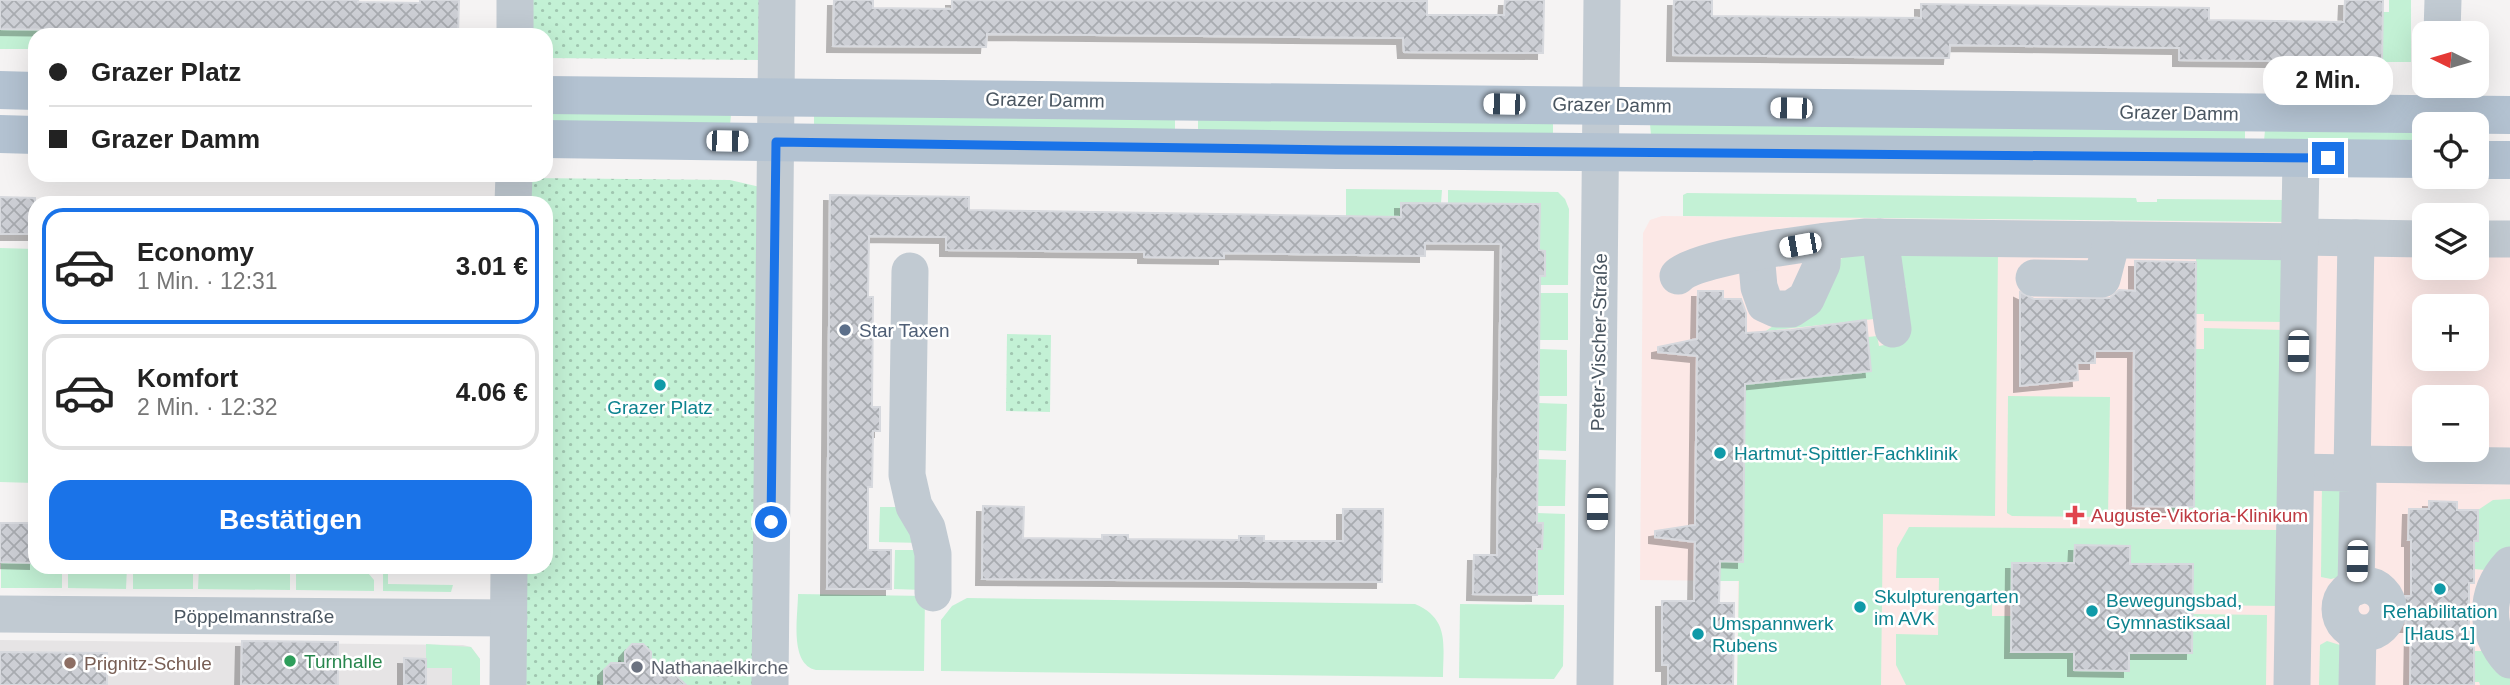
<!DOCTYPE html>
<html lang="de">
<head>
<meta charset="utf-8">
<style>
  :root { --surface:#fff; --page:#f6f6f6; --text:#222; --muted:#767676; --line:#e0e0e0; --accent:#1a73e8 }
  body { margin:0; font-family:Helvetica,sans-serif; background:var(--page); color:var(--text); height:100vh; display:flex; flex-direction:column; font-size:26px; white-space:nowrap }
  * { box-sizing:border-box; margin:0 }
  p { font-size:23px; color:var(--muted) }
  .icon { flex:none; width:38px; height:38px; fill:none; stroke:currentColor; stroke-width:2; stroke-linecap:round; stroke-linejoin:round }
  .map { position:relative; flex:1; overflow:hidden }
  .panel { position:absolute; left:28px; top:196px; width:525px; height:378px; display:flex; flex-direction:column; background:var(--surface); border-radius:21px; box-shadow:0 7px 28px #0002 }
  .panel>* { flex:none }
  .banner { position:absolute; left:28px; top:28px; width:525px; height:154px; border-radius:21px; box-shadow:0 7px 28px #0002; display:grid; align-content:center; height:154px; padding:0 21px; background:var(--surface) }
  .needle { width:46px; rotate:275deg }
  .buttons { position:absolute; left:2412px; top:21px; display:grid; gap:14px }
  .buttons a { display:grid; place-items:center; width:77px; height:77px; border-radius:14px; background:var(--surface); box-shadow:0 7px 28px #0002; font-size:35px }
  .end { position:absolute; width:32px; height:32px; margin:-16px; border:9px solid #1a73e8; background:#fff; box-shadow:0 0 0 4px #fff }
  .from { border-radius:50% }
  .bubble { position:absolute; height:49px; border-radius:21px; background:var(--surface); box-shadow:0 7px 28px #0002; font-size:23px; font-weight:600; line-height:49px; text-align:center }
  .car { position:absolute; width:21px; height:42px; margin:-21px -10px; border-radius:9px; box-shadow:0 0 5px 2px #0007; background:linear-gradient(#fff 24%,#345 0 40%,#fff 0 76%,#345 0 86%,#fff 0) }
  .banner b { display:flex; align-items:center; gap:24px; height:66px; font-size:26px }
  .banner b+b { border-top:2px solid var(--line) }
  .banner i { width:18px; height:18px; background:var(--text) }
  ul { padding:12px 0 0; list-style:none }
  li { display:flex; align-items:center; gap:21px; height:116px; margin:0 14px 10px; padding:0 7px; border:4px solid var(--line); border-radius:21px }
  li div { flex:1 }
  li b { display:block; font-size:26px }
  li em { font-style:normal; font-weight:600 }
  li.selected { border-color:var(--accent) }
  li>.icon { width:63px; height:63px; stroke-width:1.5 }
  .cta { display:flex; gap:14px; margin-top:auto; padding:14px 21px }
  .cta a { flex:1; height:80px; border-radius:21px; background:var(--accent); color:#fff; font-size:28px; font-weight:600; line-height:80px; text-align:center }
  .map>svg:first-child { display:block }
  .education { fill:#e6e4e5 }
  .medical { fill:#fce8e6; fill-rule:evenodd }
  .green { fill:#c3f1d5 }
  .park { fill:url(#park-dots) }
  .building { fill:url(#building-cross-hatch); stroke:#d7d9de; stroke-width:2; filter:url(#shadow) }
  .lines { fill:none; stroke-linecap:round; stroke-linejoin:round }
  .minor { stroke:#c1cad2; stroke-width:37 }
  .major { stroke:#b3c2d1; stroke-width:38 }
  .route { stroke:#1a73e8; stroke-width:9 }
  .service-dot { fill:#5c6f8a; stroke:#fff; stroke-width:2.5 }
  .culture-dot { fill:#0f9aa8; stroke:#fff; stroke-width:2.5 }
  .health-dot { fill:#e0444e; stroke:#fff; stroke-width:2.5 }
  .leisure-dot { fill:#2e9e5b; stroke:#fff; stroke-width:2.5 }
  .education-dot { fill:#8d6e63; stroke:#fff; stroke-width:2.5 }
  .worship-dot { fill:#6b7280; stroke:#fff; stroke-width:2.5 }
  .labels { text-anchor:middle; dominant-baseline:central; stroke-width:5; stroke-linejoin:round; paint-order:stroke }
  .street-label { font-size:19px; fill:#4a5661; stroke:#fff }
  .service-label { font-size:19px; fill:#4e5e75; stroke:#fff; text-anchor:start }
  .culture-label { font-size:19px; fill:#0d838f; stroke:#fff; text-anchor:start }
  .health-label { font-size:19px; fill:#be3a42; stroke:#fff; text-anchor:start }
  .leisure-label { font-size:19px; fill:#27864d; stroke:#fff; text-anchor:start }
  .education-label { font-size:19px; fill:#785e54; stroke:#fff; text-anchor:start }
  .worship-label { font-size:19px; fill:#5b616d; stroke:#fff; text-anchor:start }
</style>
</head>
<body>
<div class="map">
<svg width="2510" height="685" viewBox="0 0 2510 685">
  <defs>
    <pattern id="park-dots" width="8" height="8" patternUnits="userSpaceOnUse" patternTransform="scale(1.75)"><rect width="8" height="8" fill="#c3f1d5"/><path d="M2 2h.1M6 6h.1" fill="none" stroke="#a0c6b0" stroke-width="1.8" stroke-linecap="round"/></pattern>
    <pattern id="building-cross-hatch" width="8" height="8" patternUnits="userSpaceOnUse" patternTransform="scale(1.75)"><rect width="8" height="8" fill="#cdcfd5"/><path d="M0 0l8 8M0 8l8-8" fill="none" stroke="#a8abb0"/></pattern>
    <filter id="shadow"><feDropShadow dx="-6" dy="6" stdDeviation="0" flood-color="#0004"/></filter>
  </defs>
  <rect width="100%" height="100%" fill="#f5f3f3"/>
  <path class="education" d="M0,640l463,5 8,2 9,12v26h-480z"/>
  <path class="medical" d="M1662,216l762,8v44h52v-44h34v461h-773l1,-104 -98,-1 3,-347 7,-13zM2424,306h52v53h-52zM2424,397h52v53h-52z"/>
  <g class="green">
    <path d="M2389,0h22v62h-29v-50h7z"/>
    <path d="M0,29l186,2v4h-151v14h-35z"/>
    <path d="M551,113l180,2 -1,10 -179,-2z"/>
    <path d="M814,115l361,4v11l-361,-4z"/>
    <path d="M1198,119l355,3v12l-355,-4z"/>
    <path d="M1650,124l595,6v10l-594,-5z"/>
    <path d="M2265,130l150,2v11l-151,-2z"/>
    <path d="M1346,189l96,1 -1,13h-40v14l-55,-1z"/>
    <path d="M1448,190l110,2 7,7 4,10 -1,76h-28v-9l5,-1v-24l-6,-1 1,-46 -92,-1z"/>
    <path d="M1687,193l449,5 1,4h20v-3l134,1 2,22 -610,-6v-21z"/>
    <path d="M0,248l35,1v234l-35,-1z"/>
    <path d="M2284,249v73l-80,-1v-7h-8v-56z"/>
    <path d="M1865,250l9,69 -108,12 7,-5 66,-66 8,-5z"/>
    <path d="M1998,251l-3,265 -112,-2 -2,171h-144l2,-104h-19v-20h23l2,-184 27,5 99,-11 -3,-34 9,-1 2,10 21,-4 6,-6v-49l-18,-33z"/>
    <path d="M1540,293h28v47h-29z"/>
    <path d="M2204,328l80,2 -3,189 -116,-1v-12l30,-157h9z"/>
    <path d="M1539,349l28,1v46h-29z"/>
    <path d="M2008,396l102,1 -2,120 -96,-1 -5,-3z"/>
    <path d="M1539,403l28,1 -1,47 -28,-1z"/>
    <path d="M1538,459l28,1 -1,46h-27z"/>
    <path d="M2322,480h27l-6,96 -12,3 -10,-2z"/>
    <path d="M2510,499v56l-25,15 -11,-1v-28l4,-1v-30l15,-10z"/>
    <path d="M880,507h26l16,36 -43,-1z"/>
    <path d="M1537,513l28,1 -1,81h-27v-46l5,-1 1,-24 -6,-1z"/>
    <path d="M1909,527l372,3 -2,76 -86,-1v-40l-63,-1v-18l-55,-1 -1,18h-62v36l-20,-1v18h19v36h63v18l54,1 1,-18h63v-39l75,1 -1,70h-360l-10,-20v-31l42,1 1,-57h-43l1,-30z"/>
    <path d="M895,550h30l-1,40 -30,-1z"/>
    <path d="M1,562l34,1v4h20l1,3h6v18h-61z"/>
    <path d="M74,567h14l1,5h15l1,-5h22l-1,22 -58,-1v-17h6z"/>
    <rect x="133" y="567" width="60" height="22"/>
    <path d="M199,567h22v7h16v-7h53v23l-92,-1z"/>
    <path d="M296,567h67l11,13v11l-78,-1z"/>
    <path d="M383,571l5,1v12l65,1 -2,7 -68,-1z"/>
    <path d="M798,594l127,2 -1,75 -108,-1c-27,-6 -18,-54 -18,-76z"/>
    <path d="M967,598l448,6c35,15 28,41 28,73l-502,-6v-51l11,-14z"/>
    <path d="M1460,604l104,1 -1,61 -9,13 -95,-1z"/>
    <path d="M2327,641l13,4 7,40h-28l1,-40z"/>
    <path d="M426,644l45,3 9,12v26h-28v-17h-26z"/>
    <path d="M2474,651h10l26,20v14h-30l-1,-3h-5z"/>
  </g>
  <g class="park">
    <path d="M530,0h232l-2,60 -214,-2v-23h-16z"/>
    <path d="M528,178l202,2 30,7 -5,498h-233l2,-118h22v-364h-18z"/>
    <path d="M1007,334l44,1 -1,77 -44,-1z"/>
  </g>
  <g class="building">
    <path d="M0,0h358v2l62,1v-3h39l-1,35 -458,-6z"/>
    <path d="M834,0h39v8l79,1v-9l475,1v14h77l1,-15h39l-1,53 -139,-1 -1,-14 -416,-4 -1,13 -153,-1z"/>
    <path d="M1674,0h38v16l209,2v-14l288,4v12l135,2 1,-22h38l-1,62 -203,-2v-12l-229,-3 -1,13 -276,-3z"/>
    <path d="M830,195l139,2v13l432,7v-14l139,1 -1,46 6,1v25h-5l-3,247h6l-1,26h-5v46l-64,-1 1,-39h23l4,-311 -76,-1v13l-201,-3v5l-80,-1v-5l-198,-2v-13l-77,-1 -1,61h5l-1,110h8v24h-7l-1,56h-4v63h23v39h-64z"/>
    <path d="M0,197l35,1v36h-35z"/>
    <path d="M2135,261l61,1 -2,245 -61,-1 1,-155h-39v12h-18l1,17 -58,6v-94l14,7 76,-1 9,-8 16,1z"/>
    <path d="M1698,291h25v8h18l5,14v20l45,-3 75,-10 5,51 -126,13 -2,178 -23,-1 -1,42h15l-1,82h-65v-20h-6v-64h32l1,-59 -40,-5v-6l40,-6 2,-169 -39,-4v-5l39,-8z"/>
    <path d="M2429,501l28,1v8h21v31h-4v42h-5v54h5v48h-64l1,-59h-5l-2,-23 1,-7h6v-56h-3l1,-31h20z"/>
    <path d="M983,506l41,1 -1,31 79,1v-4h26v4l111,1v-4h25v5h79v-32h40l-1,73 -400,-3z"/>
    <path d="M0,523h35v40l-35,-1z"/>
    <path d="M2075,545l55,1v18h63l-1,89h-63v18l-55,-1v-18h-63l1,-89h62z"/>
    <path d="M242,641l96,1v43h-97z"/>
    <path d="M632,644h11l8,8v11l13,1 22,21h-82v-15l7,-7h14v-11z"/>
    <path d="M0,652l107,1v32h-107z"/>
    <path d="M404,658l22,1v26h-22z"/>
  </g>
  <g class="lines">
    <g class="minor">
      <path d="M2442,33l1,-33"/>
      <path d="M515,35v-35"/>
      <path d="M2441,124v-38"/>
      <path d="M513,203l1,-28"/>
      <path d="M1880,237l13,92"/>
      <path d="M2300,237l124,2"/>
      <path d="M2476,239h34"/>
      <path d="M1756,253l3,34 6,17 11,5h15l15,-10 16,-35 1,-22"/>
      <path d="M910,271l-3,204 7,31 13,22 6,26v39"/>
      <path d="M1678,276c20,-21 154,-36 188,-39l434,5"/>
      <path d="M2034,278l68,1 10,-39"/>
      <path d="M2352,464l158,2"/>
      <path d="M2296,472l56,1 6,12 -2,102"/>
      <path d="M2352,473l4,-235"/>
      <path d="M2510,565c-26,28 -26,66 0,95"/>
      <circle cx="2364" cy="609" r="24"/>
      <path d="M0,614l509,4"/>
      <path d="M508,685l1,-118"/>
      <path d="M770,685l7,-685"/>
      <path d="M1595,685l7,-685"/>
      <path d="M2292,685l9,-527"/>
      <path d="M2357,685l1,-52"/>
    </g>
    <g class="major">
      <path d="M0,90l35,1"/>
      <path d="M546,95l1964,20"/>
      <path d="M0,134l35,1"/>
      <path d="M546,139l791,11 1087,9"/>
      <path d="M2476,160h34"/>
    </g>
  </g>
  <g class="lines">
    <path class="route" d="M771,522l5,-380 561,8 991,8"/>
  </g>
  <circle class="service-dot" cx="845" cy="330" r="7"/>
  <g class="culture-dot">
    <circle cx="660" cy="385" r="7"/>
    <circle cx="1720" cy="453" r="7"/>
    <circle cx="2440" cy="589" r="7"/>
    <circle cx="1860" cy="607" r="7"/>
    <circle cx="2092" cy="611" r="7"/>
    <circle cx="1698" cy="634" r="7"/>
  </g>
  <path class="health-dot" d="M2071.5 504.5h7v7h7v7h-7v7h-7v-7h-7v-7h7z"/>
  <circle class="leisure-dot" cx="290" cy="661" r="7"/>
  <circle class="education-dot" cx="70" cy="663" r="7"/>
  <circle class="worship-dot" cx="637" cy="667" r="7"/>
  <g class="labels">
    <g class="street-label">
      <text transform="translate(1045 100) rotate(1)">Grazer Damm</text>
      <text transform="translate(1612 105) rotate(1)">Grazer Damm</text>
      <text transform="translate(2179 113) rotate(1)">Grazer Damm</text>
      <text transform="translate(1599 342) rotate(-89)">Peter-Vischer-Straße</text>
      <text x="254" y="616">Pöppelmannstraße</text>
    </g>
    <g class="service-label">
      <text x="859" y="330">Star Taxen</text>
    </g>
    <g class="culture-label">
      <text x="660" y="407" text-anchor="middle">Grazer Platz</text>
      <text x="1734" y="453">Hartmut-Spittler-Fachklinik</text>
      <text x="1874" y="596">Skulpturengarten<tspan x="1874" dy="22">im AVK</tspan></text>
      <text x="2106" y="600">Bewegungsbad,<tspan x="2106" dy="22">Gymnastiksaal</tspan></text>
      <text x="2440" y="611" text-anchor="middle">Rehabilitation<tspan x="2440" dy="22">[Haus 1]</tspan></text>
      <text x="1712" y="623">Umspannwerk<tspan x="1712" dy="22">Rubens</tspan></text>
    </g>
    <g class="health-label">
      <text x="2091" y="515">Auguste-Viktoria-Klinikum</text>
    </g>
    <g class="leisure-label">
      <text x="304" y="661">Turnhalle</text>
    </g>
    <g class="education-label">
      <text x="84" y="663">Prignitz-Schule</text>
    </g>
    <g class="worship-label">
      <text x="651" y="667">Nathanaelkirche</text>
    </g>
  </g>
</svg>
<div class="buttons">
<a><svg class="needle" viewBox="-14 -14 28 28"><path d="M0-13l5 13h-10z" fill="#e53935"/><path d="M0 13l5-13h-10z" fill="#767676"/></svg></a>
<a><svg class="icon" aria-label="locate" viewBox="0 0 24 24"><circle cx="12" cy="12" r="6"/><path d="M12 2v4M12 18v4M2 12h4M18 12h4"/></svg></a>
<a><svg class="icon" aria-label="layers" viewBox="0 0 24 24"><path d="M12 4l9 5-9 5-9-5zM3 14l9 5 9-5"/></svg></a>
<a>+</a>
<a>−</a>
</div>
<i class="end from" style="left:771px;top:522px"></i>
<i class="end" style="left:2328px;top:158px"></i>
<div class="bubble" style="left:2263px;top:56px;width:130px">2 Min.</div>
<i class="car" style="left:1504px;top:104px;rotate:271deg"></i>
<i class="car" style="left:1791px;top:108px;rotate:271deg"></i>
<i class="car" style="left:727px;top:141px;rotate:91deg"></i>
<i class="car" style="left:1800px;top:245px;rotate:260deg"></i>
<i class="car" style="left:2298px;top:351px;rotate:181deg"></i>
<i class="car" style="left:1597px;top:509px;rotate:180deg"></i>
<i class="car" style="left:2357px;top:561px;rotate:181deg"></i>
<div class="banner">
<b><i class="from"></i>Grazer Platz</b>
<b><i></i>Grazer Damm</b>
</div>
<section class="panel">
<ul>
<li class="selected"><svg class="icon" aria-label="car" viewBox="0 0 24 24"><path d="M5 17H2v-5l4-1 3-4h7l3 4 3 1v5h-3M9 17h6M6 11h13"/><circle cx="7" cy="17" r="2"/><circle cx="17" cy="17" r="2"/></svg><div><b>Economy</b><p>1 Min. · 12:31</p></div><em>3.01 €</em></li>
<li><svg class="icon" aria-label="car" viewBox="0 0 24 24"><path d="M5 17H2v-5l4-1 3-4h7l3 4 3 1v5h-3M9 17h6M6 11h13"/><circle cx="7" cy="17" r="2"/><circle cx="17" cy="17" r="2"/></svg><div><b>Komfort</b><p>2 Min. · 12:32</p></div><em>4.06 €</em></li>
</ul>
<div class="cta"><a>Bestätigen</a></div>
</section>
</div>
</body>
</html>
